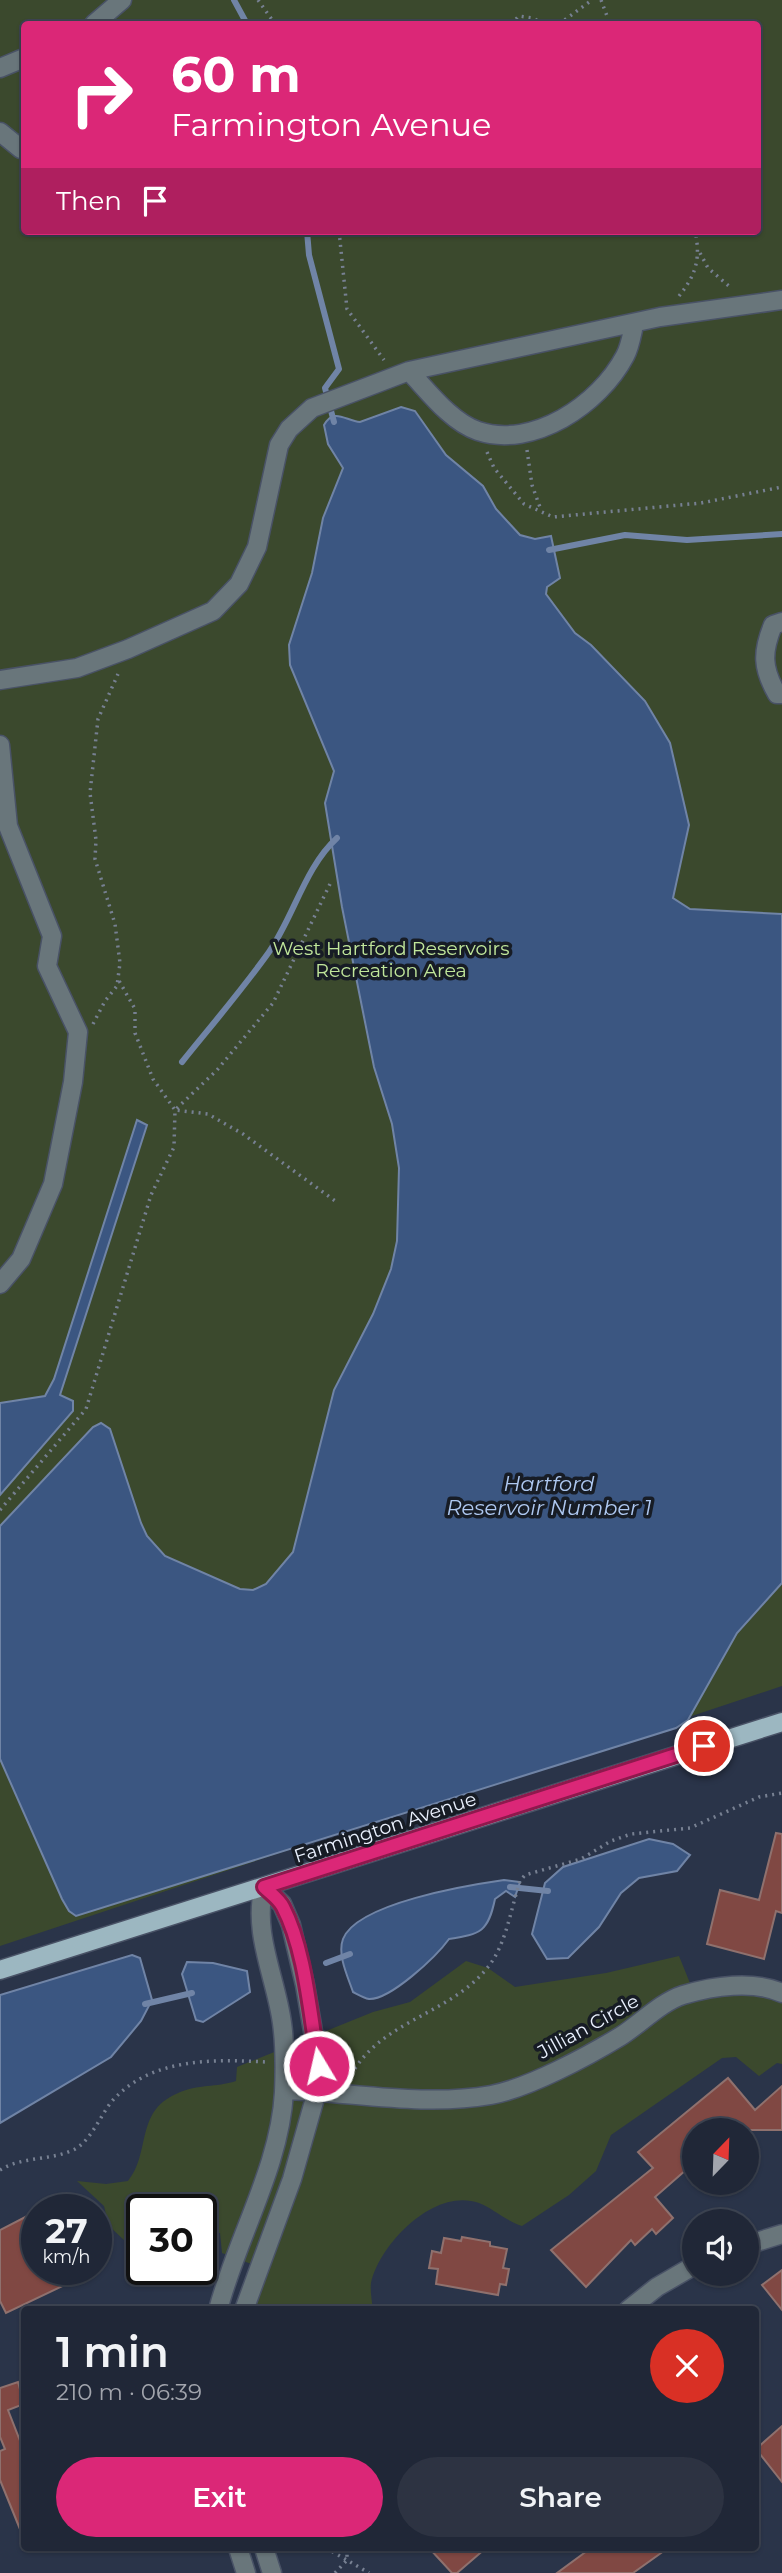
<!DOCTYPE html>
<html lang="en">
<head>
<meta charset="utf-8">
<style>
	:root { --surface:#202737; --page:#2d3342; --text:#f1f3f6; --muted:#a2a5ad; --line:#3d4452; --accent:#db2777 }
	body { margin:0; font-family:Montserrat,sans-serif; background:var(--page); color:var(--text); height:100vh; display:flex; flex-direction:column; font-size:26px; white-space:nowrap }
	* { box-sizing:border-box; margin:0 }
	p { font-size:23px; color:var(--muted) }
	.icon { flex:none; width:38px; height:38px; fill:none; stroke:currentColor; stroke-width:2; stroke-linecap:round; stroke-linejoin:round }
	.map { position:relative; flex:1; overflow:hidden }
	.drawer { position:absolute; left:21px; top:2306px; width:738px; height:245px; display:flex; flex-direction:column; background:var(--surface); border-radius:7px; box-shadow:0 2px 5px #0004,0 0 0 2px var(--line) }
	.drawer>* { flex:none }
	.guide { position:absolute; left:21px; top:21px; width:740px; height:214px; border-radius:7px; box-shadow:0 2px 5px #0004,0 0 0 2px var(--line); background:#db2777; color:#fff; overflow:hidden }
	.needle { width:46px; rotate:23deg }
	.controls { position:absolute; left:682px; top:2118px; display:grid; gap:14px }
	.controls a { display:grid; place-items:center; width:77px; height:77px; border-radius:50%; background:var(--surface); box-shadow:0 2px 5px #0004,0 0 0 2px var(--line); font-size:35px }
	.speed { position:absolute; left:21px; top:2194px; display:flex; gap:14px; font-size:35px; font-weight:700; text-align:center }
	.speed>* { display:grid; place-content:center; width:91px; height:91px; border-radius:50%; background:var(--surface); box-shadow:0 2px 5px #0004,0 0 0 2px var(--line); line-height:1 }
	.speed small { font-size:18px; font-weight:400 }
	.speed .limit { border:4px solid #111; border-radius:10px; background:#fff; color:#111 }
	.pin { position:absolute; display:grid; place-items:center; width:60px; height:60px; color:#fff; margin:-30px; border:4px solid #fff; border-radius:50%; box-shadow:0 2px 7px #0007 }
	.me { position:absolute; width:77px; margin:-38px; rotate:351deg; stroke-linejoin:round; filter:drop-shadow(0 0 5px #0008) }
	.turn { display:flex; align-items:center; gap:24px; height:147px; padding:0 35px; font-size:32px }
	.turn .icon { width:91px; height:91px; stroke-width:2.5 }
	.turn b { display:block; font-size:49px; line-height:60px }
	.then { display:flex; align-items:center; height:66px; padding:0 35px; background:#0003; gap:14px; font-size:26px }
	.round { display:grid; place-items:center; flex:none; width:74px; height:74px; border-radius:37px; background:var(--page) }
	.summary { display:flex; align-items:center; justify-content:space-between; height:119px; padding:0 35px }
	h1 { font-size:42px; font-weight:600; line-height:52px }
	.action { display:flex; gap:14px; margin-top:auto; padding:14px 35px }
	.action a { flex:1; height:80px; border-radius:42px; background:var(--accent); color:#fff; font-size:28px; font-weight:600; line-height:80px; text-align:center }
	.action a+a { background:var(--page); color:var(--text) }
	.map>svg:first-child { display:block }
	.green { fill:#3b492d; fill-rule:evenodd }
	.water { fill:#3b5681; stroke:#7084a6; stroke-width:2 }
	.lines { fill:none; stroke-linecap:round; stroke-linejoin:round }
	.stream { stroke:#7084a6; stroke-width:6 }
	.building { fill:#804843; stroke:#8f716e; stroke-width:2 }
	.minor-casing { stroke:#495266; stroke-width:21 }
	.major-casing { stroke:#495266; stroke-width:21 }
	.path { stroke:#778092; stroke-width:3.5; stroke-dasharray:2 5; stroke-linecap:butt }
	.minor { stroke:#69767b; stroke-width:18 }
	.major { stroke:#9cb7c1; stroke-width:18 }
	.route-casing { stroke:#8e194d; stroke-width:18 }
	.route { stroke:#db2777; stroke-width:12 }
	.labels { text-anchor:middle; stroke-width:7; stroke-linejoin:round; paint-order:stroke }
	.park-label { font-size:19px; fill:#c1e79b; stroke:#171c25 }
	.street-label { font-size:19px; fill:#eaf1fe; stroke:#171c25 }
	.water-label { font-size:21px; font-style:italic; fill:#aec8f1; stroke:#171c25 }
</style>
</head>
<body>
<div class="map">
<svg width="782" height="2573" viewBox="0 0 782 2573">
	<rect width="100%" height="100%" fill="#2a3449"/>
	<path class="green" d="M0 0H782V1686L0 1946ZM24 24H758V231H24Z
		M679 1956 694 1993H782V2064L777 2063 759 2076 736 2057 722 2058 611 2135 596 2171 569 2195 522 2226C506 2221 494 2209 479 2203 435 2187 380 2243 371 2283 370 2291 372 2302 373 2310H244L259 2267 222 2253 220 2233 201 2235V2210H142V2229L125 2241 109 2226 104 2206 77 2181 106 2184 128 2181C151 2153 135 2112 176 2094 200 2083 215 2088 236 2081L237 2067 373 2012 410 2002 466 1961 488 1968 515 1987 606 1973Z"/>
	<path class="water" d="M401 407 415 411 446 455 483 486 496 509 520 535 535 539 551 536 560 578 547 587 546 594 575 633 591 645 645 701 670 743 689 825 673 898 690 909 782 914V1583L737 1633 688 1720 676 1728 76 1916 69 1911 62 1899 0 1759V1526L93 1427 101 1423 110 1429 141 1523 147 1536 165 1556 240 1589 253 1590 266 1584 293 1552 334 1390 373 1314 391 1269 397 1241 399 1168 392 1124 374 1067 342 907 325 803 334 771 290 665 289 645 312 573 323 518 343 468 328 444 324 425C334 407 346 421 360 422Z
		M137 1120 147 1125 60 1395 73 1401V1411L0 1495V1403L45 1396 54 1379Z
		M649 1839 673 1844 690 1855 677 1871 639 1878 621 1893 599 1927 568 1958 547 1959 532 1934 545 1883 563 1867Z
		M504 1880 520 1882 515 1897 506 1891 495 1899C488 1932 481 1934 449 1939 436 1957 390 2000 369 1999 364 1998 357 1994 353 1992 348 1977 337 1955 343 1939 357 1903 469 1885 504 1880Z
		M132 1955 140 1958 152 2000 141 2021 111 2057 0 2123V1995Z
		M187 1962 213 1963 247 1971 250 1992 203 2022 196 2020 182 1974Z"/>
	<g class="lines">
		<path class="stream" d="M234 0 247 24
			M307 231 309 255 339 369 325 388 334 422
			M549 550 625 535 687 540 782 534
			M182 1062C211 1026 242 990 269 952 294 916 305 867 337 838
			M510 1887 548 1891
			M326 1963 350 1954
			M145 2004 192 1993"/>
	</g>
	<path class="building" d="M776 1833 782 1834V1913L776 1911 764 1959 707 1944 720 1890 759 1900Z
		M728 2078 755 2110 782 2086V2130H695V2162L655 2197 673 2218 656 2234 652 2229 635 2245 631 2240 586 2287 551 2250 653 2168 638 2152Z
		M37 2211V2270H96L6 2313 0 2301V2230Z
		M462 2237 490 2242V2246L507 2249 503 2268 509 2269 506 2285 500 2284 498 2295 436 2284 438 2269 429 2268 432 2251 441 2253 444 2238 461 2241Z
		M782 2270V2310L762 2285Z
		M18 2382 24 2404 8 2410 24 2451V2539L0 2480V2451L5 2449 0 2437V2388Z
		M782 2426V2482L756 2449Z
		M429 2548H486L457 2573H452Z
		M591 2548H668L633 2573H557Z"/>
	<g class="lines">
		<g class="minor-casing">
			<path id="minor" d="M94 24 122 0
				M0 68 24 58
				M0 132 21 149
				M409 371C428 391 451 422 478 431 533 449 599 405 625 356 630 347 632 334 634 325
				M782 622 773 625C762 652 762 668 777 694H782
				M0 680 77 668 128 649 213 611 239 584 257 547 279 445 289 429 312 408 409 371 660 317 782 300
				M0 745 8 826 52 936 47 966 78 1032 73 1082 53 1184 21 1259 0 1284
				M284 2090C352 2092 423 2107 491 2095 529 2088 588 2056 621 2036 640 2024 661 2002 683 1995 713 1986 753 1980 782 1993
				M747 2245 782 2234
				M218 2310C237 2237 280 2167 284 2092 285 2069 285 2045 282 2023 276 1978 252 1932 264 1887L282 1904 291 1925 305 1985 319 2066 317 2091 292 2179 244 2310
				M628 2310 657 2287 695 2265
				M238 2548 246 2573
				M264 2548 272 2573"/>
		</g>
		<g class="major-casing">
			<path id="major" d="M0 1970 782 1722"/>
		</g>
		<path class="path" d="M258 0 275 24
			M601 0 610 24
			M511 24 519 16 533 18 544 24
			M559 24 592 0
			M339 231 347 309 384 360
			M382 231 390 236 400 231
			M700 253 708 268 730 287
			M679 296C696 275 701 258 695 231
			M527 450 532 485 541 510
			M487 452 494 468 524 504 553 517 701 503 782 487
			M330 884 273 1003 217 1070 175 1110 208 1114 243 1134 338 1203
			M93 1024 105 1001 117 986 120 963 115 924 95 859 96 840 90 793 98 719 118 674
			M0 1510 86 1409 151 1195 174 1147 175 1110 153 1079 135 1033V1009L118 979
			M336 2069 353 2072C383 2020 451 2014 488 1967 506 1945 511 1908 520 1881L525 1875 581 1859 611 1841 631 1834 690 1828 759 1797 782 1793
			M0 2170C23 2156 49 2161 73 2150 91 2142 100 2115 113 2100 151 2058 213 2059 266 2062
			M326 2548 369 2573
			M335 2573 347 2560V2548"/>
		<use href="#minor" class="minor"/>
		<use href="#major" class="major"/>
	</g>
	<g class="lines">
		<g class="route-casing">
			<path id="route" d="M319 2066C310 2017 306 1951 283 1907 279 1899 270 1893 264 1887L704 1746"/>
		</g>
		<use href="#route" class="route"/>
	</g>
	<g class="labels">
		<g class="park-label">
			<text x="391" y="955">West Hartford Reservoirs<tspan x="391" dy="22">Recreation Area</tspan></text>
		</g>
		<g class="street-label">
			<text transform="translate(385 1827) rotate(-18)" y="7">Farmington Avenue</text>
			<text transform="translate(588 2026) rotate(-29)" y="7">Jillian Circle</text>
		</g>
		<g class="water-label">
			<text x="549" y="1491">Hartford<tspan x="549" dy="24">Reservoir Number 1</tspan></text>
		</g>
	</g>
</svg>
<div class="controls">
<a><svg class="needle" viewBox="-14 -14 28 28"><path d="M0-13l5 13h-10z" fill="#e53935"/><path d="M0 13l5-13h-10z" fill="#a2a5ad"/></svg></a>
<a><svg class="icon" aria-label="sound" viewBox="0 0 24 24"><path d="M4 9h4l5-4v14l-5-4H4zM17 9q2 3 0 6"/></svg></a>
</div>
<div class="speed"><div>27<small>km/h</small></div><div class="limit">30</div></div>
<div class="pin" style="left:704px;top:1746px;background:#d93025"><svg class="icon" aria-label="arrive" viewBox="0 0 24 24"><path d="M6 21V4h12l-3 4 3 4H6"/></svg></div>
<svg class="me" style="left:319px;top:2066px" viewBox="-20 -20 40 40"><circle r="17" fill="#db2777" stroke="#fff" stroke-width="3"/><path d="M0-11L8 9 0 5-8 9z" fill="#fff"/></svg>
<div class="guide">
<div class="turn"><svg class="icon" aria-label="right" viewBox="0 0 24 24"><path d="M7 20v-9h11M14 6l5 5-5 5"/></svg><div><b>60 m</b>Farmington Avenue</div></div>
<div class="then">Then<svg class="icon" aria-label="arrive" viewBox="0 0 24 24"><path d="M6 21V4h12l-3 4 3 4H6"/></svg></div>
</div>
<section class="drawer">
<div class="summary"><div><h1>1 min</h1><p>210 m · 06:39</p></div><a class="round" style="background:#d93025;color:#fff"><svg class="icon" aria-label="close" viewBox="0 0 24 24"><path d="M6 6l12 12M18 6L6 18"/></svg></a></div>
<div class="action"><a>Exit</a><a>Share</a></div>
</section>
</div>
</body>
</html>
